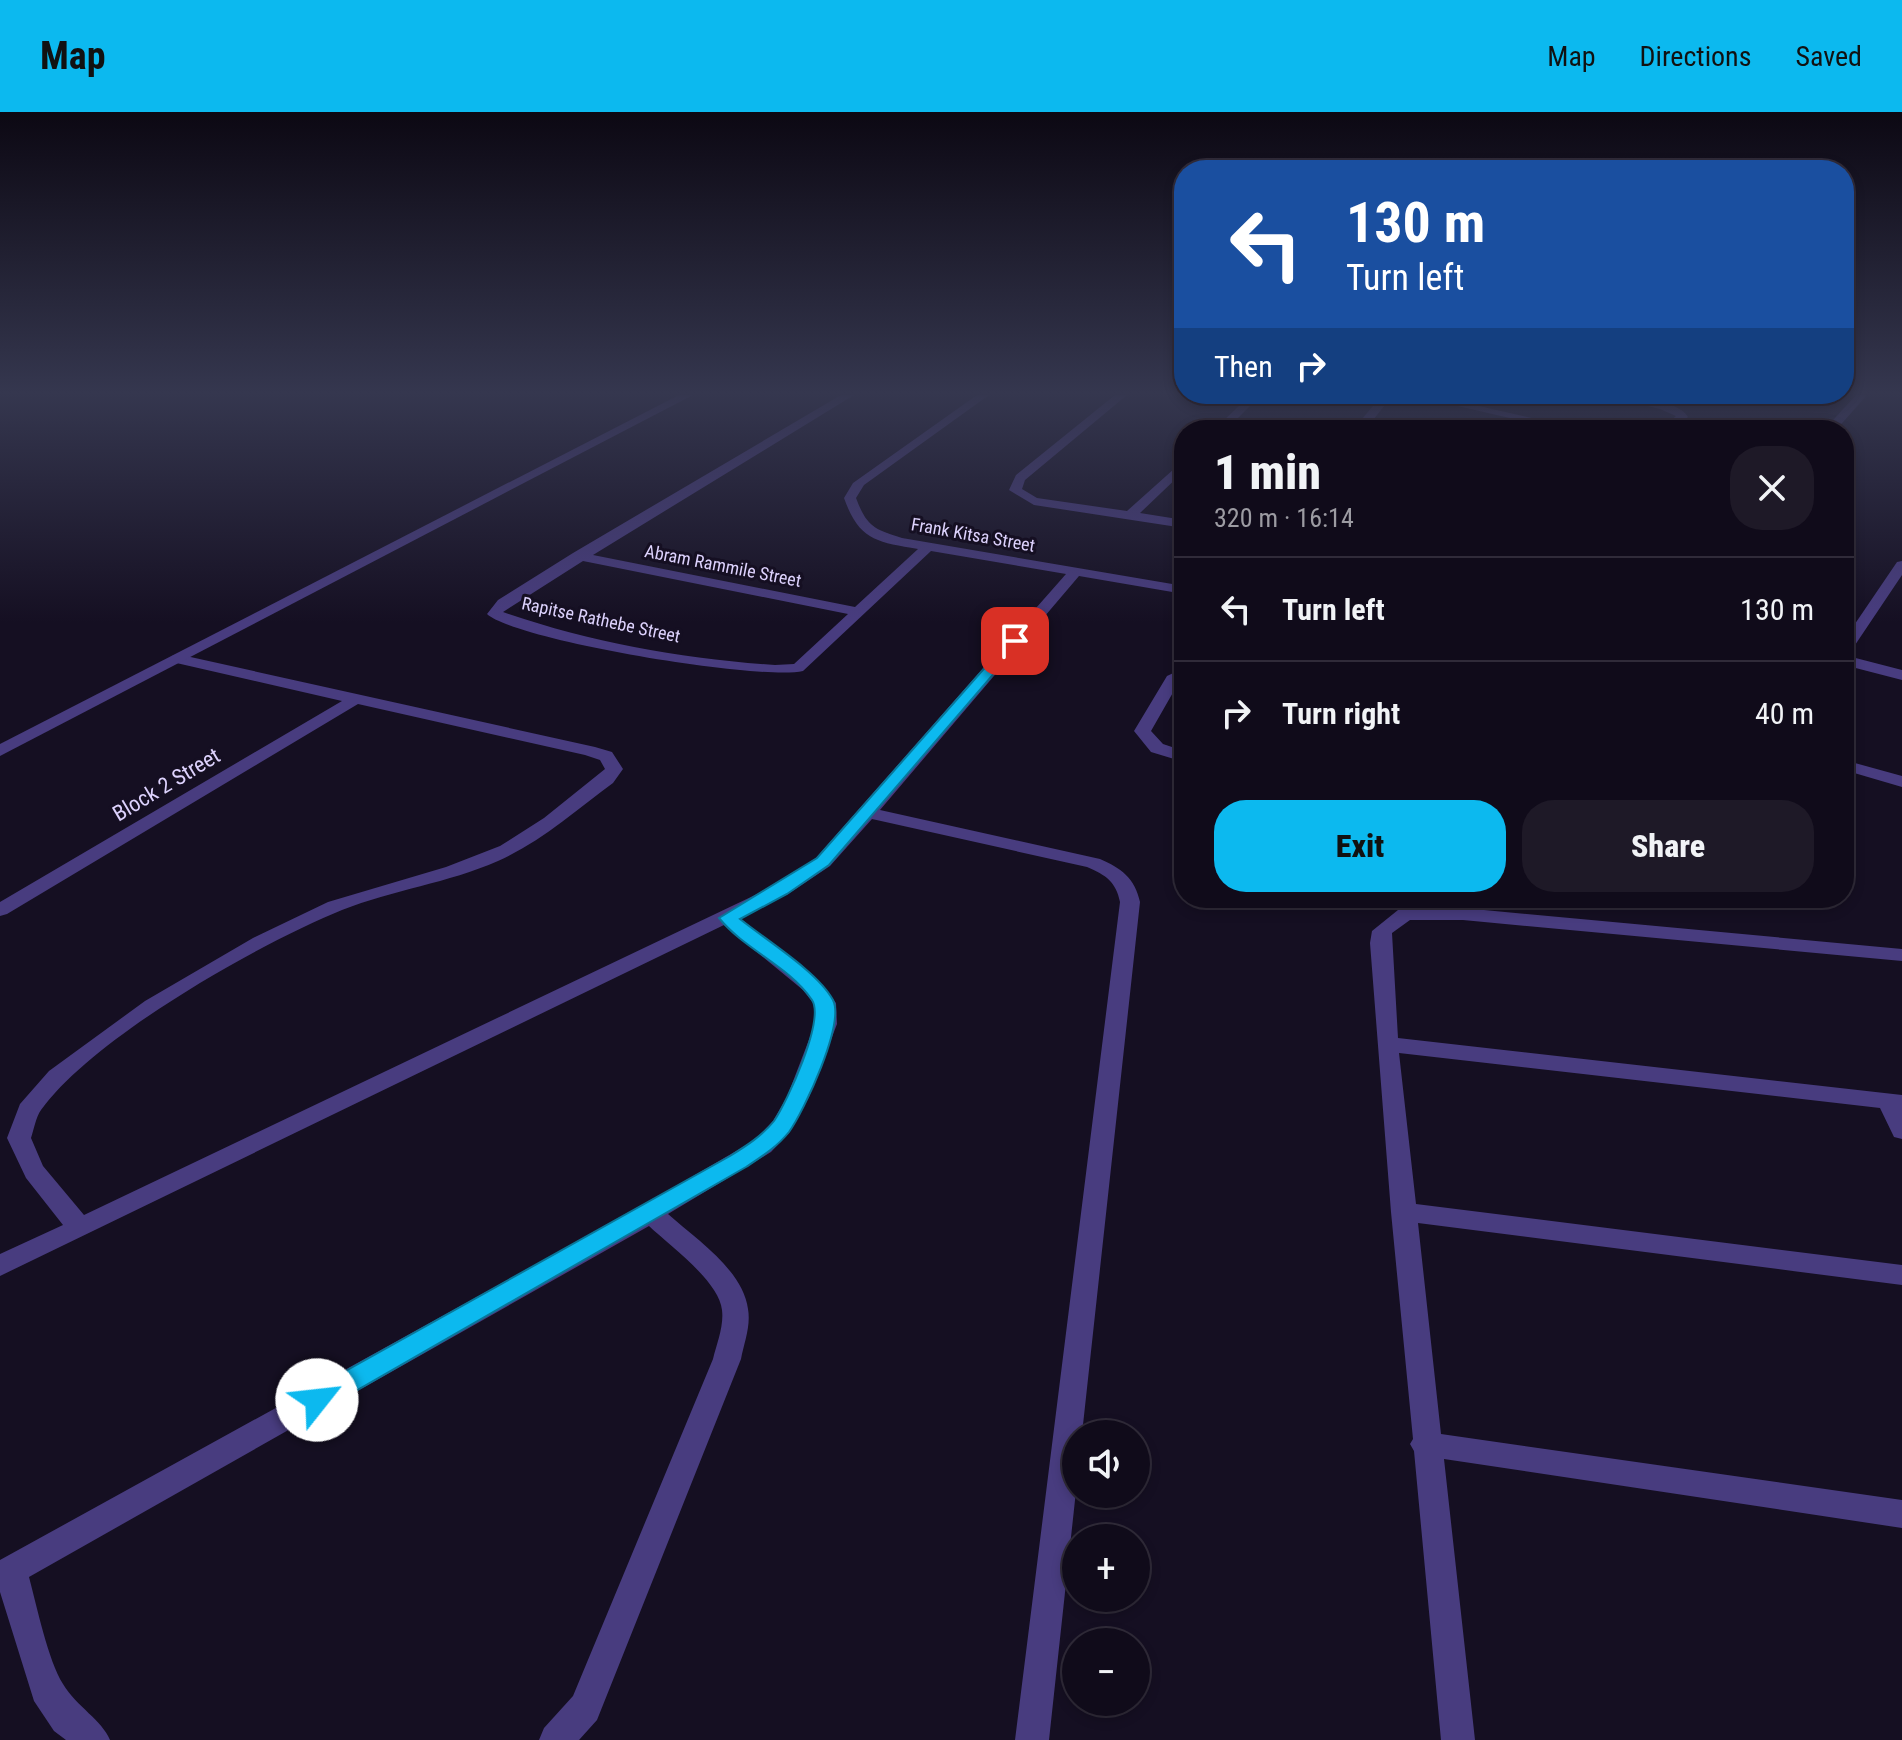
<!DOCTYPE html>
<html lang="en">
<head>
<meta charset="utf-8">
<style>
	:root { --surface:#100b1a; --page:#1e1927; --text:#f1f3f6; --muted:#9c9ba2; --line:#302b39; --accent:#0cb9ef }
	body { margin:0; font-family:"Roboto Condensed",sans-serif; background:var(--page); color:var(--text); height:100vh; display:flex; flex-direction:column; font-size:30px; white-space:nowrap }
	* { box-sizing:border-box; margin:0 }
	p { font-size:26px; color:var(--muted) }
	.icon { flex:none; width:44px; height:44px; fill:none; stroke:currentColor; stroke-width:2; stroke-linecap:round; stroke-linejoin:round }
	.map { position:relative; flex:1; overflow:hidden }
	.details { position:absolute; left:1174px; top:308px; width:680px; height:488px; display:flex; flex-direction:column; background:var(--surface); border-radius:32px; box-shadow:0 4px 12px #0003,0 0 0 2px var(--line) }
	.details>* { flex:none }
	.banner { position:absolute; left:1174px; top:48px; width:680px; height:244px; border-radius:32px; box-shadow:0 4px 12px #0003,0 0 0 2px var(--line); background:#1a4fa0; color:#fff; overflow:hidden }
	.buttons { position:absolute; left:1062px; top:1308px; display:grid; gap:16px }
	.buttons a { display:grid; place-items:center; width:88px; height:88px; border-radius:50%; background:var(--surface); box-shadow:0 4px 12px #0003,0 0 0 2px var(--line); font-size:40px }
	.pin { position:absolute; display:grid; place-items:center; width:68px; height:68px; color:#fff; margin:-34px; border-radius:16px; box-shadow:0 4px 12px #0006 }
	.me { position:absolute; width:88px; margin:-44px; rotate:61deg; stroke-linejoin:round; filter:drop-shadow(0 0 6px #0008) }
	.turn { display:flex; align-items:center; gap:28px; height:168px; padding:0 40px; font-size:36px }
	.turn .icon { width:104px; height:104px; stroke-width:2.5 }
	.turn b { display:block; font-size:56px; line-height:68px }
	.then { display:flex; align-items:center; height:76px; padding:0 40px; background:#0003; gap:16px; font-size:30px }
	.round { display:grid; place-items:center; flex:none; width:84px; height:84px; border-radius:32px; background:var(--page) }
	.summary { display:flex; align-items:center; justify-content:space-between; height:136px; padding:0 40px }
	h1 { font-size:48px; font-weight:800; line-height:60px }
	.button { display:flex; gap:16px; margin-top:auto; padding:16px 40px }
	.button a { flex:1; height:92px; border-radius:32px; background:var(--accent); color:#111; font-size:32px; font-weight:800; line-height:92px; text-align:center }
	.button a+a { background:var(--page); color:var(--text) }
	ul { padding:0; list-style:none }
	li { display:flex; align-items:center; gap:24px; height:104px; padding:0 40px; border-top:2px solid var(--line) }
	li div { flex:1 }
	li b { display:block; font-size:30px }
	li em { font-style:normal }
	header { display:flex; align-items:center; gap:48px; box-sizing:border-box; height:112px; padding:0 40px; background:var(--accent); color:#111 }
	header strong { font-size:38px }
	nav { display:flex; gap:44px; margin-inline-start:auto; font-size:28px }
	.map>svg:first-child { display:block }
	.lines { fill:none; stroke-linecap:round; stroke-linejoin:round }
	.pedestrian { fill:#483c7f; fill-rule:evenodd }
	.minor { fill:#483c7f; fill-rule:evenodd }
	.tertiary { fill:#483c7f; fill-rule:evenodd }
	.route { fill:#0cb9ef; stroke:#08789b; stroke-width:2 }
	.labels { text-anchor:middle; stroke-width:6; stroke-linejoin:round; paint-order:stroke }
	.far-street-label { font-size:18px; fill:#ddd2fd; stroke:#150f22 }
	.street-label { font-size:22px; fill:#ddd2fd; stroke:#150f22 }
</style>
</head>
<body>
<header>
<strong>Map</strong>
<nav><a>Map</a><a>Directions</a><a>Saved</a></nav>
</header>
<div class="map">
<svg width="1902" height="1628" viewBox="0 0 1902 1628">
	<rect width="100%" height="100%" fill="#150f22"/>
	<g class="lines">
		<path class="pedestrian" d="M1844 648 1902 664V675L1844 658Z"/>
		<path class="minor" d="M841 283H854L593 443 855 495 918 437C876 430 859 428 844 386L853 371 977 283H989L864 373 856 386C867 415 874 417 902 426L1184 474V482L1079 464 880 698 1100 747C1121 756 1135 766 1140 790L1082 1322H1076V1379L1049 1628H1015L1120 790C1116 770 1106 763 1087 755L872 707 830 754 788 782 740 806 817 868 836 891 837 912 809 985 789 1021 771 1040 668 1102C696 1127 743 1158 748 1197 751 1214 744 1231 741 1247L597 1608 579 1628H539L544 1616 573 1584 713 1247C717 1231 724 1214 722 1198 719 1169 669 1133 649 1114L29 1465C37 1495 48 1548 63 1572 77 1595 102 1608 110 1628H66L54 1619 34 1589 0 1480V1448L642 1094 755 1028 773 1009 787 985 815 912 814 892 803 878 724 813 0 1164V1142L63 1113 26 1066 7 1026 20 992 49 959 145 889 253 826 328 790 446 755 500 734 544 706 605 657 600 648 585 643 358 592 7 802 0 804V790L342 589 172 550V544L177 542 595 635 612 640 623 657 613 671C576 698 541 730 498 749 448 771 393 778 342 798 258 832 94 925 41 998 36 1005 34 1017 31 1026L43 1054 84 1103 774 774 816 746 1066 462 931 439 803 559C761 569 517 529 487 502L498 488 573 441ZM583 449 848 502 794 552 775 553C684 547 589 530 503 500Z
			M1115 283H1127L1025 368 1022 377 1037 386 1127 399 1184 348V359L1140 401 1184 408V416L1034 393 1009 378 1016 363Z
			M1250 283H1261L1226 318H1214Z
			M1382 283H1393L1365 318H1353Z
			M1410 283H1431L1584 318H1562Z
			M1603 283C1623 283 1677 286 1688 305L1673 318H1660L1676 304 1660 297Z
			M1856 283H1867L1836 318H1824Z
			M1902 449V463L1849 542 1844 543 1902 558V568L1844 553V528L1897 450Z
			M1184 556V567L1179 570 1151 619 1163 632 1184 639V650L1151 640 1134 619 1167 564Z
			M1405 796H1463L1902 837V849L1463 808H1410L1392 821 1398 926 1902 983V1027L1894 1025 1880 996 1399 941 1416 1092 1902 1153V1173L1418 1111 1441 1322 1902 1388V1416L1444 1347 1475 1628H1441L1414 1339 1410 1332 1413 1327 1391 1100 1370 831 1372 819 1398 798Z"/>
		<path class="tertiary" d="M679 283H693L0 644V632Z"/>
	</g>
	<linearGradient id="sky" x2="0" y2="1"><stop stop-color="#0c0813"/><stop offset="0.55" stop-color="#35374f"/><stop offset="1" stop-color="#35374f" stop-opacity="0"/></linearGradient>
	<rect width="1902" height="511" fill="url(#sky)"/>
	<path class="route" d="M1011 526 1022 529 829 753 787 782 740 807C766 828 818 860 833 888 845 912 804 999 789 1020 777 1035 761 1045 746 1055L326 1296 317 1299 308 1296 304 1288 308 1280 730 1044C746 1034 762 1024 774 1009 787 990 825 908 812 888 789 854 745 838 719 806L817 746Z"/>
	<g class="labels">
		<g class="far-street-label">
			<text transform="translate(973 423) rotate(10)" y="6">Frank Kitsa Street</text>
			<text transform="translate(723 454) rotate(11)" y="6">Abram Rammile Street</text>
			<text transform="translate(601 508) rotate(12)" y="6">Rapitse Rathebe Street</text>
		</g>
		<g class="street-label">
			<text transform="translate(166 672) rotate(-31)" y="8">Block 2 Street</text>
		</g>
	</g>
</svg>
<div class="buttons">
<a><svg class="icon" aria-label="sound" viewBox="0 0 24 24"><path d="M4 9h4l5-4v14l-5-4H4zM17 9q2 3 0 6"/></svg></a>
<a>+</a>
<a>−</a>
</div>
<div class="pin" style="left:1015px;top:529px;background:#d93025"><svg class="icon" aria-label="arrive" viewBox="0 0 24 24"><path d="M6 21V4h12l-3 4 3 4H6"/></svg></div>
<svg class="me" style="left:317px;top:1288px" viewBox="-20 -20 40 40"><circle r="19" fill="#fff"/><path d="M0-13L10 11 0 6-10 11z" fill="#0cb9ef"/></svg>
<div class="banner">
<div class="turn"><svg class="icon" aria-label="left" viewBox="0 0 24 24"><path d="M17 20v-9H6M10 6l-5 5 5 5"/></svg><div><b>130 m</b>Turn left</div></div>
<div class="then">Then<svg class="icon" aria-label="right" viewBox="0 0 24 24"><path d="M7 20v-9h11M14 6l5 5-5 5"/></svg></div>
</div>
<section class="details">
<div class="summary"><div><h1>1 min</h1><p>320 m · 16:14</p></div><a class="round"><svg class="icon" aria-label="close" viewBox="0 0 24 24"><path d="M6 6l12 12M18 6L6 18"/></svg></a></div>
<ul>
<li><svg class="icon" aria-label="left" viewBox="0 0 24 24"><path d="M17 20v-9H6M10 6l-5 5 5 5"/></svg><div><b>Turn left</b></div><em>130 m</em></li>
<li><svg class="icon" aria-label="right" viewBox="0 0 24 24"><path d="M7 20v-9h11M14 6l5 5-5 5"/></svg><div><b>Turn right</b></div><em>40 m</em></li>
</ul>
<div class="button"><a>Exit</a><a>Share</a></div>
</section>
</div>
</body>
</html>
